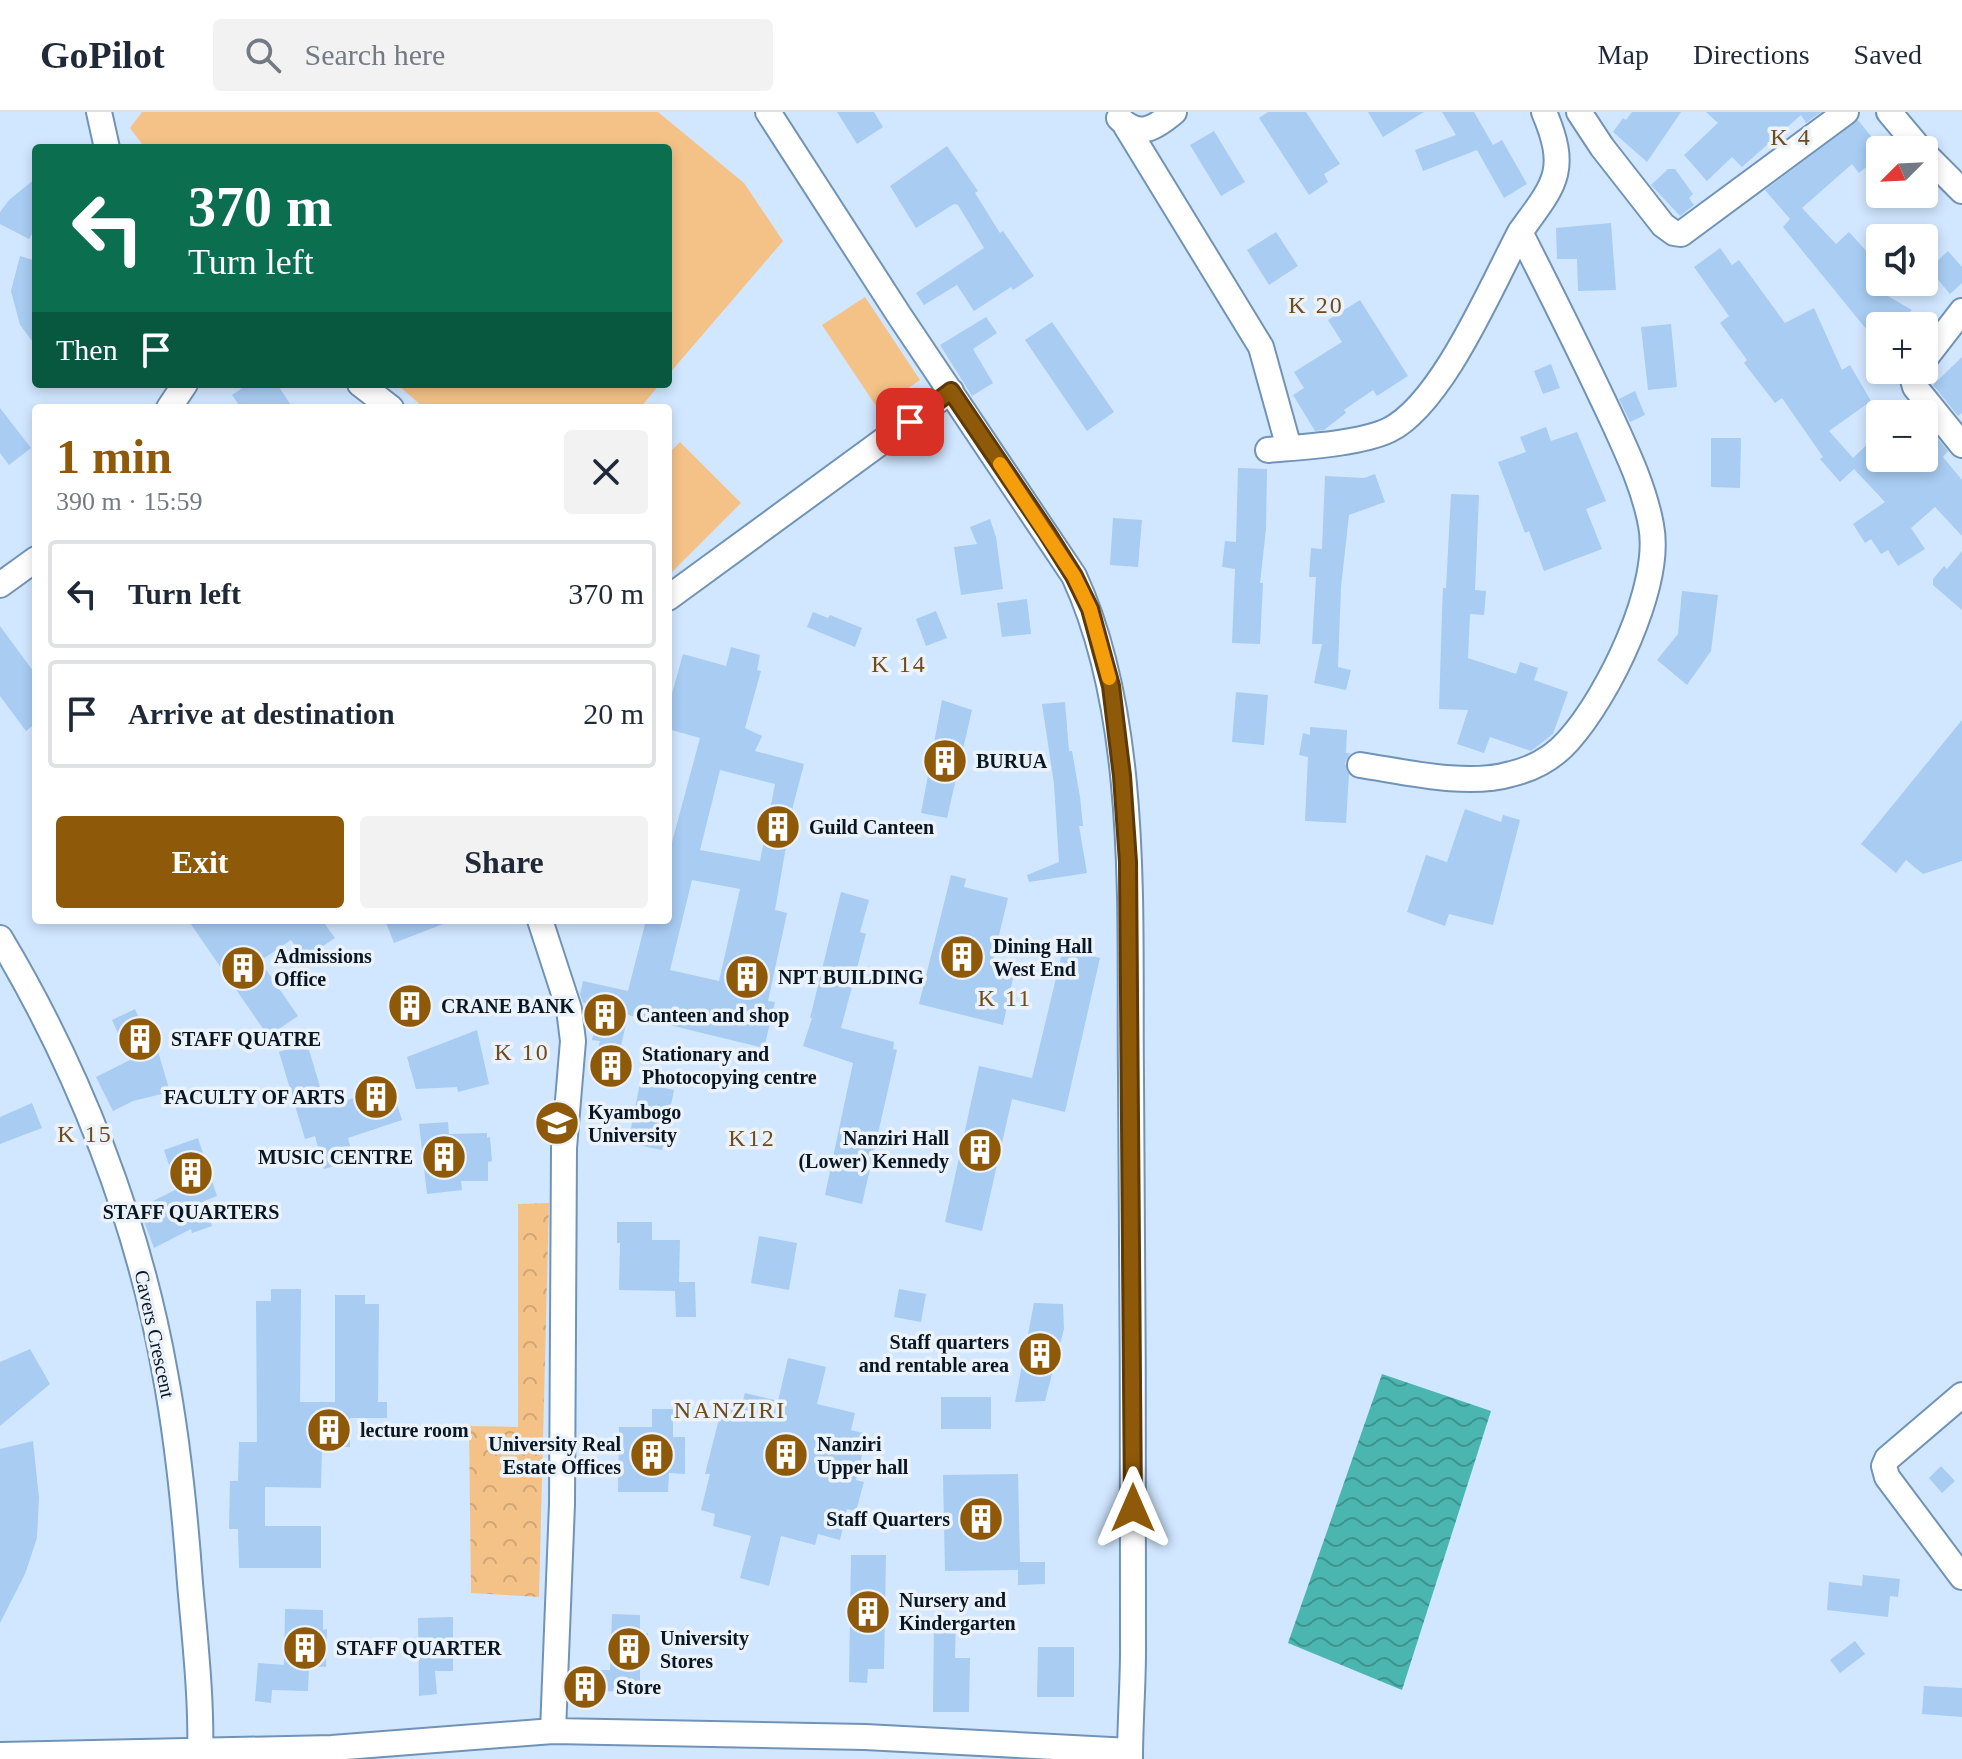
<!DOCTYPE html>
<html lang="en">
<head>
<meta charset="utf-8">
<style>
	:root { --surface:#fff; --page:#f2f2f3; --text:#1f2937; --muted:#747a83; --line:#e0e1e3; --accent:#8e5a09 }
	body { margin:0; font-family:Georgia,serif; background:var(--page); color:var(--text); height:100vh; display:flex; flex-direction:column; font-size:30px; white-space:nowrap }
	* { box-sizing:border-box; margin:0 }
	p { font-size:26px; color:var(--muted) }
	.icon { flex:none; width:44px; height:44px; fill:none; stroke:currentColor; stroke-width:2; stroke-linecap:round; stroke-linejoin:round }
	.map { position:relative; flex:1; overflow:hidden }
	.drawer { position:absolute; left:32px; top:292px; width:640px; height:520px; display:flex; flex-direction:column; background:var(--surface); border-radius:8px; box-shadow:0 4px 12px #0003 }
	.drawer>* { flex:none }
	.guide { position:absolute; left:32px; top:32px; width:640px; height:244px; border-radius:8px; box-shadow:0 4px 12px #0003; background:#0b6e4f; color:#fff; overflow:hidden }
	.needle { width:52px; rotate:246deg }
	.controls { position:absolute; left:1866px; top:24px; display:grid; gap:16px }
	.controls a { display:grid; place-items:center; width:72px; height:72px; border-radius:8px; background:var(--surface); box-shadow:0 4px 12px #0003; font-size:40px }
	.pin { position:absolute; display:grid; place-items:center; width:68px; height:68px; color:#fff; margin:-34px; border-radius:16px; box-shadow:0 4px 12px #0006 }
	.me { position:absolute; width:88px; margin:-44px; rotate:0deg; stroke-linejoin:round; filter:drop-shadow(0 0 6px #0008) }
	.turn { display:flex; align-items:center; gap:28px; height:168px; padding:0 24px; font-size:36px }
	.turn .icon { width:104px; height:104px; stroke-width:2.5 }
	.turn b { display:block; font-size:56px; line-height:68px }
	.then { display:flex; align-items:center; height:76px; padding:0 24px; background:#0003; gap:16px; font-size:30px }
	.round { display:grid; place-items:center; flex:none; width:84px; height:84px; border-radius:8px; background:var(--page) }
	.headline { display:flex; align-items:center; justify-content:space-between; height:136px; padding:0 24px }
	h1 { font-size:48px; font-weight:700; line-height:60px; color:var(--accent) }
	.cta { display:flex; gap:16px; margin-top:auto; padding:16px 24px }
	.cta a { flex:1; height:92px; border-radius:8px; background:var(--accent); color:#fff; font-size:32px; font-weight:700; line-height:92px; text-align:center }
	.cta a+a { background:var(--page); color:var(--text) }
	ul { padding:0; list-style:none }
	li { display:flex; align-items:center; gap:24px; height:108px; margin:0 16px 12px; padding:0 8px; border:4px solid var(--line); border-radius:8px }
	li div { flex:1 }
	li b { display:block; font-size:30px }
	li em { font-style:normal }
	header { display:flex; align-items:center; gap:48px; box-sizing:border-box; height:112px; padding:0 40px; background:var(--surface); border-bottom:2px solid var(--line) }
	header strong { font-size:38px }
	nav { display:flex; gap:44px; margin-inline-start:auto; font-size:28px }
	.search { width:560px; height:72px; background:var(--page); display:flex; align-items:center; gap:20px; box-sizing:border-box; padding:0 28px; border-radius:8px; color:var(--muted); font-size:30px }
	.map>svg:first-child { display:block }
	.park { fill:url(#park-crowns) }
	.pitch { fill:#f4c287 }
	.water { fill:url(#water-waves) }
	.building { fill:#a8ccf2; fill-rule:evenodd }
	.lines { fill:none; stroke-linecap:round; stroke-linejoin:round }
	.minor-casing { stroke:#7193b7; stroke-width:28 }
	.minor { stroke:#fff; stroke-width:24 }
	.route-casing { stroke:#5c3a06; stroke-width:20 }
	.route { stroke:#8e5a09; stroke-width:14 }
	.slow { stroke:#f59e0b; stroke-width:14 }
	.labels { text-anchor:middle; stroke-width:7; stroke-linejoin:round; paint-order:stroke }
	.poi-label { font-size:20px; font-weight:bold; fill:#091623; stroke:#ebf2fa; text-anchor:start }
	.street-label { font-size:20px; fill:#091623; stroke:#ebf2fa }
	.quarter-label { font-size:24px; letter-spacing:2px; fill:#6f4b1a; stroke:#ebf2fa }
</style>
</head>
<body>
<header>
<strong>GoPilot</strong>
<div class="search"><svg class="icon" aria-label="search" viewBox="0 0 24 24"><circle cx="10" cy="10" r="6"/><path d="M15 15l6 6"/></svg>Search here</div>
<nav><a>Map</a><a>Directions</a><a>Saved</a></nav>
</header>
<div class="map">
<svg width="1962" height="1647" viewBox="0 0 1962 1647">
	<defs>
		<pattern id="park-crowns" width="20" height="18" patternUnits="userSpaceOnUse" patternTransform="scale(2)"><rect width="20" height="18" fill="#f4c287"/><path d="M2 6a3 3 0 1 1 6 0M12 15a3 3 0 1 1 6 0" fill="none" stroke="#d0a674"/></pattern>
		<pattern id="water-waves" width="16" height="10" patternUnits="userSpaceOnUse" patternTransform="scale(2)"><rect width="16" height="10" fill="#4bb6b0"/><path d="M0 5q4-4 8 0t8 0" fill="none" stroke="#3d938f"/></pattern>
	</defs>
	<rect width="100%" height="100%" fill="#d1e7ff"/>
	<path class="park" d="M549 1091 539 1485 471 1481 469 1314 518 1315V1092Z"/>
	<path class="pitch" d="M142 0H658L744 71 783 129 668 263V36H145L130 16Z
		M865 185 920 268 878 297 822 213Z
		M397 272H660L640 296H424Z
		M680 330 741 391 669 463 668 342Z"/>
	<path class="water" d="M1382 1262 1491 1299 1402 1578 1288 1531Z"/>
	<path class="building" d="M837 0H874L883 15 857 32Z
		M1268 0H1306L1340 52 1324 62 1328 70 1309 83 1259 6Z
		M1368 0H1424L1383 25Z
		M1442 0H1474L1493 33 1502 28 1527 72 1504 86 1477 38 1423 59 1415 38 1456 23Z
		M1632 0H1681L1647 50 1613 20 1623 6 1626 8Z
		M1706 0H1821L1806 11 1801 3 1742 55 1732 45 1707 69 1684 43 1718 11Z
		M1858 8 1874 28 1870 31 1880 44 1859 61 1852 52 1802 96 1836 132 1849 120 1880 154 1879 179 1912 198 1910 200 1932 214H1880V234L1783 115 1790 107 1765 78Z
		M1214 19 1245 70 1221 84 1190 33Z
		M947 34 978 79 975 81 1000 121 1003 119 1034 164 1013 178 1011 175 974 199 957 173 924 193 916 181 984 136 958 93 954 92 916 116 890 74Z
		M1668 57H1675L1693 82 1689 86 1694 93 1680 104 1651 73Z
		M36 66V115L29 127 0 112V100L9 88Z
		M1611 111 1616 178 1578 179 1577 147H1557L1556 116Z
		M1276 120 1298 154 1269 173 1247 138Z
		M1720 136 1732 153 1739 148 1785 211 1814 196 1842 258 1850 253 1871 289 1829 319 1853 346 1880 320V346H1924V310L1948 339 1943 345 1962 368V424L1935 395 1911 416 1925 437 1898 454 1888 438 1881 442 1871 427 1865 431 1853 412 1885 390 1854 357 1840 370 1820 347 1823 345 1782 286 1775 291 1744 251 1747 248 1720 211 1729 204 1694 155Z
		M1948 139 1962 155V171L1950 182 1929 157Z
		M20 144 36 149V234L20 213 11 179Z
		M1360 188 1408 264 1377 284 1373 278 1344 298 1346 301 1324 318 1315 319 1293 283 1304 276 1294 260 1342 230 1328 208Z
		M986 205 997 221 973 237 993 271 972 284 940 233Z
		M1052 210 1114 300 1087 319 1025 228Z
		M1671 212 1677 275 1648 278 1641 215Z
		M1962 245V301L1958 304 1933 273Z
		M1551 252 1560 276 1543 282 1534 259Z
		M248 272H277L293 296H241L232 283Z
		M1635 279 1645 303 1630 310 1619 287Z
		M0 296 31 336 9 353 0 341Z
		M1546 315 1551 329 1577 320 1606 389 1586 397 1602 437 1544 459 1529 419 1525 421 1498 350 1526 340 1520 325Z
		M1711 326H1741L1740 376 1711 375Z
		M1238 356 1267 357 1266 417 1260 471H1263L1260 532 1232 531 1235 457 1222 455 1225 429 1236 430Z
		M1375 362 1385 390 1349 403 1341 475 1338 555 1351 558 1346 578 1314 571 1322 532H1312L1316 465H1309L1311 436 1322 437 1325 364 1364 366Z
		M1451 382 1479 383 1475 478 1486 479 1484 503 1470 502 1468 546 1516 562 1520 550 1538 556 1534 568 1568 580 1553 622 1531 639 1490 625 1484 641 1457 632 1468 598 1439 597 1442 500 1443 476H1446Z
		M1113 406 1142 408 1138 455 1110 453Z
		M990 407 996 425 1003 477 961 483 954 435 977 432 970 415Z
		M1962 439V498L1933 473V467L1944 454 1947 457Z
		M1682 479 1718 483 1711 539 1687 573 1657 548 1678 522Z
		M1027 487 1031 522 1002 525 997 491Z
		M936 499 947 526 926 534 916 507Z
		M813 500 828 506 830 503 862 516 855 535 807 515Z
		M0 514 36 563V611L26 619 0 584Z
		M731 535 760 543 757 558 761 559 745 616 762 624 755 639 804 652 793 694 775 798 787 801 768 889 775 890 764 936 628 903 618 947 629 950 625 966 593 957 600 929 592 928 600 895 583 891 580 882 583 869 628 879 646 808H668V729L672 730 700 626 668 617V596L683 542 726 554ZM720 658 775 672 760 749 700 738ZM692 768 740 777 719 869 670 858Z
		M1236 580 1268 583 1264 633 1232 630Z
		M942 588 972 598 947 706 921 701Z
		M1065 590 1069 639H1072L1080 685 1083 714H1079L1087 761 1029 770 1027 763 1059 750 1054 672 1042 592Z
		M1962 608V749L1923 762 1906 748 1896 761 1861 732Z
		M1310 615 1347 618 1346 641H1350L1345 651 1349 662 1346 711 1305 709 1308 645 1299 643 1303 621 1310 623Z
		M1465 697 1501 710 1503 703 1520 708 1493 813 1449 802 1445 814 1407 800 1426 743 1447 750Z
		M951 763 966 767 964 775 1008 786 992 852 1015 857 1003 913 919 892Z
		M841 780 869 788 860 820 866 822 841 916 894 930 893 937 897 938 862 1092 825 1083 853 951 803 934 812 906H810Z
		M188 808H322L335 826 304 847 291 828 260 849 298 904 273 921H266Z
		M385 808H451V809L394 831Z
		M1063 837 1100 846 1065 1000 1012 987 982 1119 945 1110 979 954 1032 966Z
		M417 874 424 909 403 913 396 879Z
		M135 897 145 920 154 916 162 934 157 936 170 980 133 989 113 999 96 965 130 948 112 908Z
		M477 918 489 972 458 980 457 975 416 977 407 945Z
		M307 931 326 995 391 974 402 1008 348 1026 354 1048 324 1057 315 1024 305 1027 279 940Z
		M640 971 674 978 662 1038 628 1031Z
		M32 991 42 1016 0 1032V1005Z
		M448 1010 449 1022 487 1021V1026L490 1025 492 1049 488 1050V1069H461L462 1078 427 1082 419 1012Z
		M198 1026 217 1084 204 1089 212 1114 192 1121 191 1117 154 1136 139 1096 177 1077 164 1038Z
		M617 1110H652V1128H680L679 1170H695L696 1205H676L675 1179 619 1178 620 1131H617Z
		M759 1124 797 1131 789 1178 751 1171Z
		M271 1177H301L300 1290H335V1183H365V1192H379L378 1290H387V1306H350V1335H322L321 1376 265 1375V1414H321V1456H239L238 1417H229L230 1369H238L239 1330H257L256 1189H271Z
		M899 1177 926 1182 921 1210 894 1205Z
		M1034 1191 1063 1192 1064 1217 1045 1289 1015 1290Z
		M30 1237 50 1272 0 1314V1250Z
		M788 1246 826 1255 817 1292 855 1301 851 1318 867 1322 856 1368 864 1370 856 1399 847 1397 840 1428 818 1422 815 1433 781 1424 769 1474 740 1466 751 1424 713 1414 715 1402 701 1398 710 1362H705L723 1291 741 1296 745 1281 778 1289Z
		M941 1285H991V1317H941Z
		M652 1297H673V1325H685V1362L669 1361 668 1380H618L619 1315H652Z
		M33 1329 39 1386 37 1426 25 1462 0 1511V1337Z
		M1941 1354 1955 1369 1942 1381 1929 1366Z
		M1018 1362 1020 1450H1045V1472L1018 1473V1458L945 1459 943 1363Z
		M851 1443H886L884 1557H868L867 1571 849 1570Z
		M1863 1463 1900 1467 1898 1485 1890 1484 1888 1505 1827 1498 1829 1470 1862 1474Z
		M285 1497 323 1498V1518L327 1517 326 1555 309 1554 308 1579 272 1578 271 1591 255 1589 258 1551 284 1553Z
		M612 1502 640 1503V1523L648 1521 647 1551H640V1580L593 1579 592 1591H576L578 1558H610Z
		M453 1505V1559H435L437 1582 419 1584 418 1506Z
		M934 1506 956 1507 955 1546H970L969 1600H933Z
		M1855 1529 1865 1542 1840 1561 1830 1548Z
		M1038 1535H1074V1585H1037Z
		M1924 1574 1962 1576V1605L1922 1602Z"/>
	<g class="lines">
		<g class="minor-casing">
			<path id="minor" d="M99 0 107 36
				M768 0 899 203 1074 464C1141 609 1129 806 1131 964 1132 1155 1134 1347 1133 1538 1133 1575 1130 1611 1130 1647
				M1579 0 1602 35 1663 113 1674 121 1681 122 1846 0
				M1889 0 1921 38
				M1119 6C1139 27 1155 16 1174 0
				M1124 11 1261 235 1289 336
				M1924 41 1962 79
				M1924 248 1962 199
				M1917 258 1913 268 1915 275 1962 333
				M360 272 391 296
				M169 296 185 272
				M1268 338C1300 335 1360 332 1389 318 1442 292 1492 173 1520 120
				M0 473 36 447
				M668 486 951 279
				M1360 653C1406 660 1467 675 1511 662 1532 657 1553 646 1568 629 1608 585 1663 473 1651 413 1644 375 1627 340 1611 305 1582 243 1551 181 1520 120 1555 72 1569 59 1544 0
				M540 808 569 897 573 929 564 1036 562 1392 553 1619
				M0 826C79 958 138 1109 165 1261 178 1330 185 1401 190 1471 195 1529 202 1589 200 1647
				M1962 1283 1887 1347 1884 1354 1887 1365 1962 1465
				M0 1643 332 1636 553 1619 865 1625 1130 1639"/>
		</g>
		<use href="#minor" class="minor"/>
	</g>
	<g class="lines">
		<g class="route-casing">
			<path id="route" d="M910 310 951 279 1047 421 1074 464 1090 497 1111 574 1122 664 1128 750 1133 1396"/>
		</g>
		<use href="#route" class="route"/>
		<path class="slow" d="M1000 352 1074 464 1090 497 1109 566"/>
	</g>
	<defs>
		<g id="building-disc" transform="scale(2.3)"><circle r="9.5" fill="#8e5a09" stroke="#ebf2fa"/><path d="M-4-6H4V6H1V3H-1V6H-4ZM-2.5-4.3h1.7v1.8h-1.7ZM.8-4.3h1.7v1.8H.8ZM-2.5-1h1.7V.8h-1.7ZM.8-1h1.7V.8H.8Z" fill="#fff"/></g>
		<g id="university-disc" transform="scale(2.3)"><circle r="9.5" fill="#8e5a09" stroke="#ebf2fa"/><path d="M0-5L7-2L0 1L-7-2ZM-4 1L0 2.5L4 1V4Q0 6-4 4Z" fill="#fff"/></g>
	</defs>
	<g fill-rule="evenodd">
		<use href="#building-disc" x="945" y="649"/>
		<use href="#building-disc" x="778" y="715"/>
		<use href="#building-disc" x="962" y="845"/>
		<use href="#building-disc" x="243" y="856"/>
		<use href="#building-disc" x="747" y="865"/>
		<use href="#building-disc" x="410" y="894"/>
		<use href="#building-disc" x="605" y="903"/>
		<use href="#building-disc" x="140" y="927"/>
		<use href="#building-disc" x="611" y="954"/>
		<use href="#building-disc" x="376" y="985"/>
		<use href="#university-disc" x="557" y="1011"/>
		<use href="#building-disc" x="980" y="1038"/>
		<use href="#building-disc" x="444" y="1045"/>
		<use href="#building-disc" x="191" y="1061"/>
		<use href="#building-disc" x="1040" y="1242"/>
		<use href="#building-disc" x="329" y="1318"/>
		<use href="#building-disc" x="652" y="1343"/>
		<use href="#building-disc" x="786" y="1343"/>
		<use href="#building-disc" x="981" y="1407"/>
		<use href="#building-disc" x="868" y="1500"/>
		<use href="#building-disc" x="305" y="1536"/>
		<use href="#building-disc" x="629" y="1537"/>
		<use href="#building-disc" x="585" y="1575"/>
	</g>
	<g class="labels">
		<g class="poi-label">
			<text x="976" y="656">BURUA</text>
			<text x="809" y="722">Guild Canteen</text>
			<text x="993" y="841">Dining Hall<tspan x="993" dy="23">West End</tspan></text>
			<text x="274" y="851">Admissions<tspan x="274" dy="23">Office</tspan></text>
			<text x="778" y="872">NPT BUILDING</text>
			<text x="441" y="901">CRANE BANK</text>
			<text x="636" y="910">Canteen and shop</text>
			<text x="171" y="934">STAFF QUATRE</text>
			<text x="642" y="949">Stationary and<tspan x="642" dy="23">Photocopying centre</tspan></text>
			<text x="345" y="992" text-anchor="end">FACULTY OF ARTS</text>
			<text x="588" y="1007">Kyambogo<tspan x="588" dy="23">University</tspan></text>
			<text x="949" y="1033" text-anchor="end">Nanziri Hall<tspan x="949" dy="23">(Lower) Kennedy</tspan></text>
			<text x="413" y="1052" text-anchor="end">MUSIC CENTRE</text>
			<text x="191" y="1107" text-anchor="middle">STAFF QUARTERS</text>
			<text x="1009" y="1237" text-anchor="end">Staff quarters<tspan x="1009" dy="23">and rentable area</tspan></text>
			<text x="360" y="1325">lecture room</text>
			<text x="621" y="1339" text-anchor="end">University Real<tspan x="621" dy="23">Estate Offices</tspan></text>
			<text x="817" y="1339">Nanziri<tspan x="817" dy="23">Upper hall</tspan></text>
			<text x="950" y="1414" text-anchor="end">Staff Quarters</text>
			<text x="899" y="1495">Nursery and<tspan x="899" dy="23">Kindergarten</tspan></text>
			<text x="660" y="1533">University<tspan x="660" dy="23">Stores</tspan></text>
			<text x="336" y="1543">STAFF QUARTER</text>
			<text x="616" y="1582">Store</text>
		</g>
		<g class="street-label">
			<text transform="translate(155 1222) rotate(78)" y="7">Cavers Crescent</text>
		</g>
		<g class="quarter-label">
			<text x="1791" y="33">K 4</text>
			<text x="1316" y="201">K 20</text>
			<text x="899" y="560">K 14</text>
			<text x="1005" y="894">K 11</text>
			<text x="522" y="948">K 10</text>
			<text x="85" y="1030">K 15</text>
			<text x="752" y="1034">K12</text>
			<text x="730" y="1306">NANZIRI</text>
		</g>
	</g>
</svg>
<div class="controls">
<a><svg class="needle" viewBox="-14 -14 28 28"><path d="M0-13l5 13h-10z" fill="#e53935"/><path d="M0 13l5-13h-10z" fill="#747a83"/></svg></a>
<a><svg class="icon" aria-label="sound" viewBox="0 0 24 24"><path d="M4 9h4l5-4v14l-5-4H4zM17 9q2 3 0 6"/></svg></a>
<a>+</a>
<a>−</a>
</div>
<div class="pin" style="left:910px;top:310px;background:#d93025"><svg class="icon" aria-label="arrive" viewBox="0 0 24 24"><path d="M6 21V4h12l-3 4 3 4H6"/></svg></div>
<svg class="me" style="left:1133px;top:1396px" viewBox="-20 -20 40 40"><path d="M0-17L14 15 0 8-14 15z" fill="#8e5a09" stroke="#fff" stroke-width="4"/></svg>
<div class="guide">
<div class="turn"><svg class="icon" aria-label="left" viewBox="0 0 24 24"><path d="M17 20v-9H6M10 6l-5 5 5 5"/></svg><div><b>370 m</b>Turn left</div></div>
<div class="then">Then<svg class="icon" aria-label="arrive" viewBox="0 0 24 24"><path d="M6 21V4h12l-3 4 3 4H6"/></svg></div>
</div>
<section class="drawer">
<div class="headline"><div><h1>1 min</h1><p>390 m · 15:59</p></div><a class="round"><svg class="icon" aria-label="close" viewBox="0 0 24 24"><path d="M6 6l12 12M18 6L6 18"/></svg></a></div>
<ul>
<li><svg class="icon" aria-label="left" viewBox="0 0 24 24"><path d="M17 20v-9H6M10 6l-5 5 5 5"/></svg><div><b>Turn left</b></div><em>370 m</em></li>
<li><svg class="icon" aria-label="arrive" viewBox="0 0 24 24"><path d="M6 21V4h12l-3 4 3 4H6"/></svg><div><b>Arrive at destination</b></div><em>20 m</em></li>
</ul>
<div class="cta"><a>Exit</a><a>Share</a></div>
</section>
</div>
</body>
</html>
